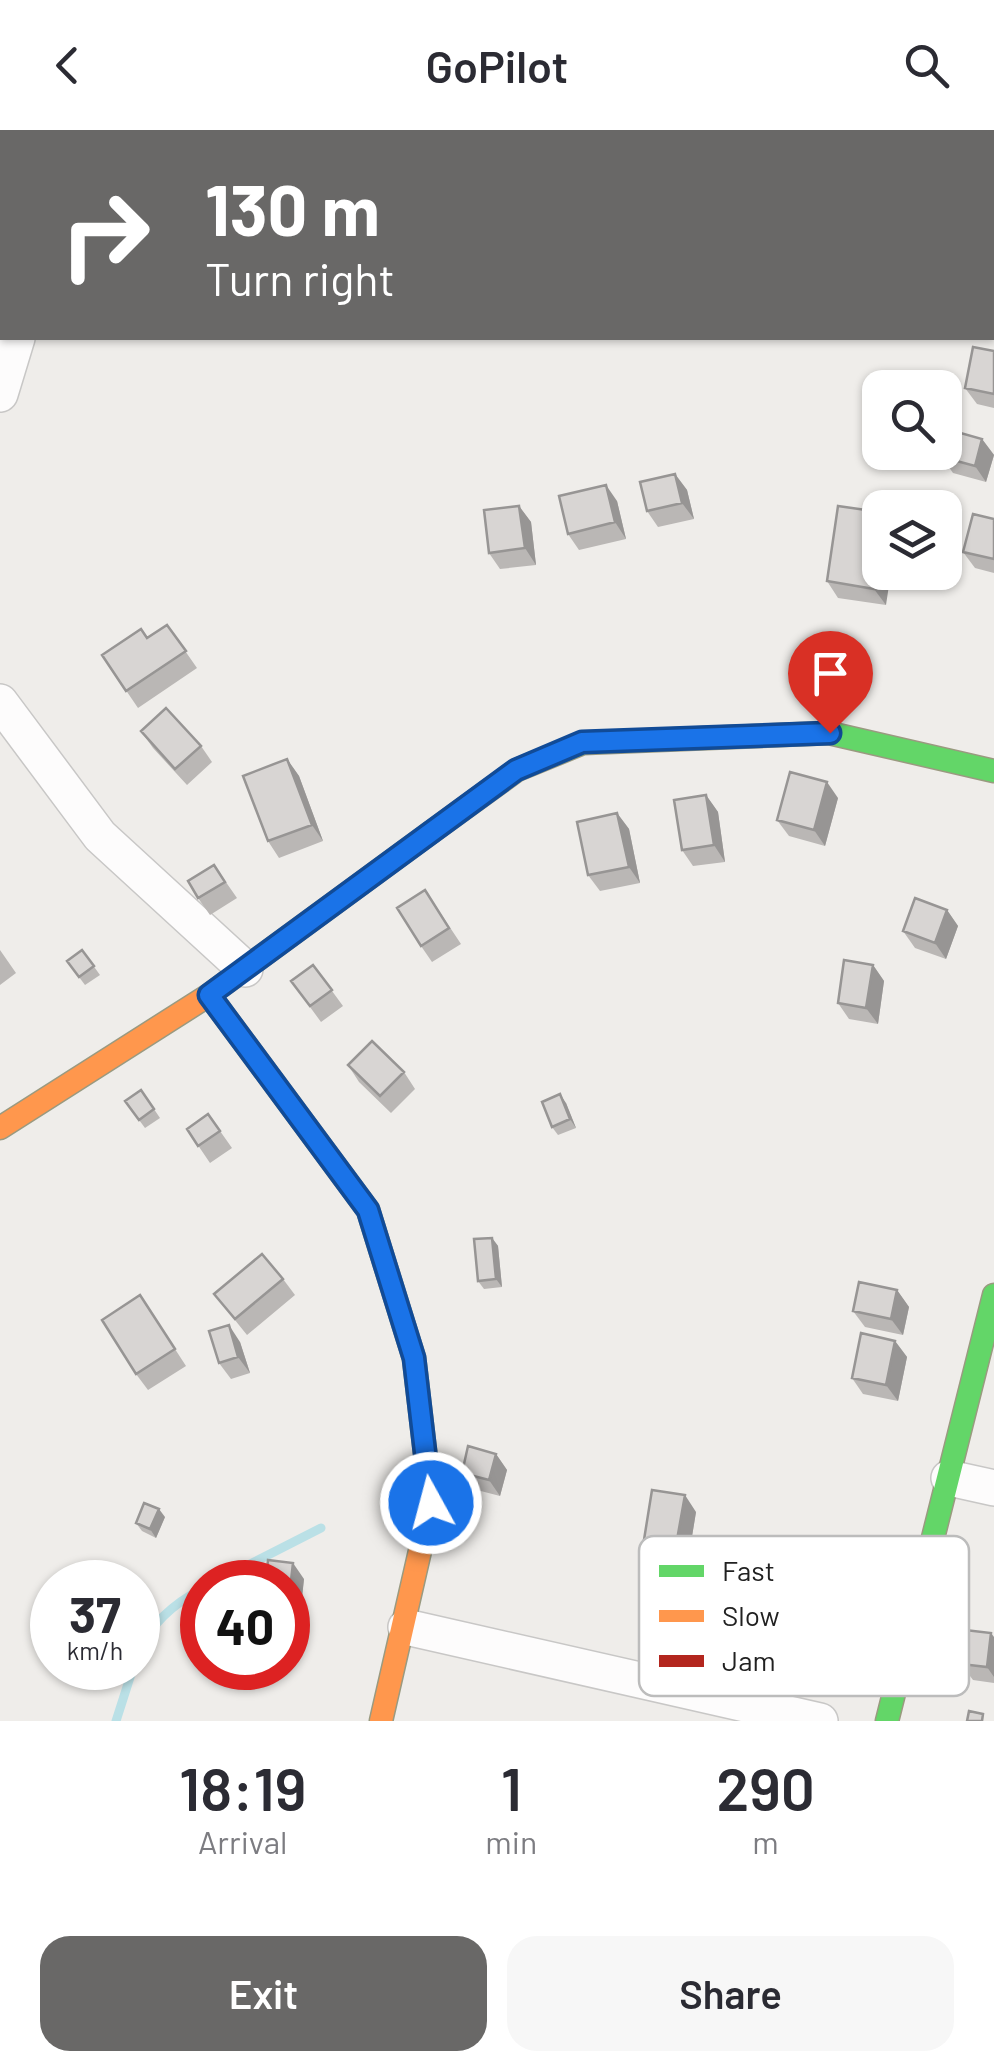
<!DOCTYPE html>
<html lang="en">
<head>
<meta charset="utf-8">
<style>
	:root { --surface:#fff; --page:#f7f7f7; --text:#2b2b33; --muted:#7c7c81; --accent:#696867 }
	body { margin:0; font-family:Barlow,sans-serif; background:var(--page); color:var(--text); height:100vh; display:flex; flex-direction:column; font-size:38px; white-space:nowrap }
	* { box-sizing:border-box; margin:0 }
	p { font-size:32px; color:var(--muted) }
	.icon { flex:none; width:55px; height:55px; fill:none; stroke:currentColor; stroke-width:2; stroke-linecap:round; stroke-linejoin:round }
	.map { position:relative; height:1591px; overflow:hidden }
	.panel { display:flex; flex-direction:column; background:var(--surface); flex:1 }
	.panel>* { flex:none }
	.banner { position:absolute; left:0px; top:0px; width:995px; height:210px; box-shadow:0 2px 8px #0004; background:#696867; color:#fff; overflow:hidden }
	.controls { position:absolute; left:862px; top:240px; display:grid; gap:20px }
	.controls a { display:grid; place-items:center; width:100px; height:100px; border-radius:20px; background:var(--surface); box-shadow:0 2px 8px #0004; font-size:50px }
	.speed { position:absolute; left:30px; top:1430px; display:flex; gap:20px; font-size:50px; font-weight:700; text-align:center }
	.speed>* { display:grid; place-content:center; width:130px; height:130px; border-radius:50%; background:var(--surface); box-shadow:0 2px 8px #0004; line-height:1 }
	.speed small { font-size:25px; font-weight:400 }
	.speed .limit { border:15px solid #d22; background:#fff; color:#111 }
	.pin { position:absolute; display:grid; place-items:center; width:85px; height:85px; color:#fff; margin:-102px -42px; border-radius:50% 50% 50% 0; rotate:-45deg; box-shadow:0 0 10px #0007 }
	.pin .icon { rotate:45deg }
	.me { position:absolute; width:110px; margin:-55px; rotate:353deg; stroke-linejoin:round; filter:drop-shadow(0 0 8px #0008) }
	.turn { display:flex; align-items:center; gap:35px; height:210px; padding:0 40px; font-size:45px }
	.turn .icon { width:130px; height:130px; stroke-width:2.5 }
	.turn b { display:block; font-size:70px; line-height:85px }
	.eta { display:flex; justify-content:space-evenly; align-items:center; height:170px; text-align:center }
	.eta b { font-size:60px; font-weight:600; line-height:70px }
	.cta { display:flex; gap:20px; margin-top:auto; padding:20px 40px }
	.cta a { flex:1; height:115px; border-radius:30px; background:var(--accent); color:#fff; font-size:40px; font-weight:600; line-height:115px; text-align:center }
	.cta a+a { background:var(--page); color:var(--text) }
	header { display:flex; justify-content:space-between; align-items:center; height:130px; padding:0 40px; background:var(--surface); font-size:45px; font-weight:600 }
	.map>svg:first-child { display:block }
	.lines { fill:none; stroke-linecap:round; stroke-linejoin:round }
	.stream { stroke:#bae0e6; stroke-width:9 }
	.street-casing { stroke:#c8c7c6; stroke-width:38 }
	.fast-casing { stroke:#9a9a80; stroke-width:25 }
	.slow-casing { stroke:#9a9a80; stroke-width:25 }
	.jam-casing { stroke:#9a9a80; stroke-width:25 }
	.street { stroke:#fdfcfc; stroke-width:35 }
	.fast { stroke:#63d668; stroke-width:22 }
	.slow { stroke:#ff974d; stroke-width:22 }
	.jam { stroke:#b3261e; stroke-width:22 }
	.wall { fill:#bab7b5 }
	.shaded-wall { fill:#979594 }
	.building { fill:#d8d5d3; stroke:#979594; stroke-width:2.5 }
	.route-casing { stroke:#114b97; stroke-width:25 }
	.route { stroke:#1a73e8; stroke-width:18 }
	.key { fill:#fff; stroke:#bcbcbc; stroke-width:2.5 }
	.key-label { font-size:28px; fill:#212121 }
</style>
</head>
<body>
<header><svg class="icon" aria-label="back" viewBox="0 0 24 24"><path d="M15 5l-7 7 7 7"/></svg>GoPilot<svg class="icon" aria-label="search" viewBox="0 0 24 24"><circle cx="10" cy="10" r="6"/><path d="M15 15l6 6"/></svg></header>
<div class="map">
<svg width="994" height="1591" viewBox="0 0 994 1591">
	<rect width="100%" height="100%" fill="#efedea"/>
	<g class="lines">
		<path class="stream" d="M215 1452 321 1398
			M138 1525C147 1496 176 1472 202 1459
			M116 1591 133 1538"/>
		<g class="street-casing">
			<path id="street" d="M41 2V0
				M0 264 17 208
				M0 572 100 706 245 839
				M949 1348 994 1358
				M406 1497 820 1591"/>
		</g>
		<g class="fast-casing">
			<path id="fast" d="M430 703 517 640 583 613 829 603 994 641
				M887 1591 994 1165"/>
		</g>
		<g class="slow-casing">
			<path id="slow" d="M992 64H994
				M209 865 368 1080 414 1228 431 1373 381 1591
				M0 998 209 865 430 703"/>
		</g>
		<g class="jam-casing">
			<path id="jam" d="M717 0 728 2"/>
		</g>
		<use href="#street" class="street"/>
		<use href="#fast" class="fast"/>
		<use href="#slow" class="slow"/>
		<use href="#jam" class="jam"/>
	</g>
	<path class="wall" d="M994 221V278L977 274 965 258Z
		M982 309 994 325 986 352 953 343 942 327Z
		M675 344 687 360 694 389 658 397 647 381Z
		M617 371 626 409 579 420 568 404Z
		M519 376 531 392 536 435 500 439 489 423Z
		M880 382 886 475 838 468 827 451Z
		M994 389V443L975 438 963 422Z
		M167 495 197 538 138 578 102 525 148 508Z
		M141 601 201 616 212 632 187 655 153 618Z
		M287 629 299 646 323 711 279 728 268 711Z
		M706 665 718 682 725 732 693 736 682 720Z
		M838 668 825 716 789 706 777 690Z
		M617 683 629 699 640 753 600 761 588 745Z
		M214 735 237 768 210 785 198 768Z
		M425 760 461 814 432 832 421 816Z
		M947 780 958 796 946 829 915 818 903 801Z
		M0 820 16 843 0 855Z
		M82 820 100 845 85 855 67 831Z
		M313 835 343 876 321 892 291 851Z
		M873 835 884 851 878 894 849 889 838 873Z
		M348 935 404 942 415 959 391 983 359 952Z
		M141 960 160 988 145 998 125 971Z
		M566 973 576 998 558 1005 552 997Z
		M208 984 232 1018 210 1033 187 999Z
		M492 1108 498 1116 502 1157 484 1159 478 1151Z
		M283 1149 295 1165 247 1205 214 1164Z
		M897 1160 909 1177 903 1205 865 1197 853 1181Z
		M140 1165 186 1236 148 1260 136 1244Z
		M895 1211 907 1227 898 1271 863 1264 852 1248Z
		M240 1212 250 1243 231 1249 219 1233Z
		M496 1324 507 1340 500 1366 473 1359 462 1343Z
		M696 1382 687 1437 655 1432 643 1416Z
		M165 1387 156 1408 142 1401 136 1393Z
		M304 1449 301 1476 288 1475V1452Z
		M761 1484 752 1532 723 1526 712 1510Z
		M994 1507V1553L973 1550 961 1534Z"/>
	<path class="shaded-wall" d="M982 309 994 325 986 352 975 336Z
		M675 344 687 360 694 389 682 373Z
		M606 355 617 371 626 409 615 392Z
		M519 376 531 392 536 435 525 418Z
		M880 422V442H891L886 475 874 459Z
		M287 629 299 646 323 711 312 695Z
		M827 652 838 668 825 716 814 700Z
		M706 665 718 682 725 732 714 715Z
		M617 683 629 699 640 753 629 737Z
		M947 780 958 796 946 829 935 813Z
		M873 835 884 851 878 894 866 878Z
		M560 964 566 973 576 998 570 989Z
		M492 1108 498 1116 502 1157 496 1149Z
		M897 1160 909 1177 903 1205 891 1189Z
		M229 1195 240 1212 250 1243 238 1227Z
		M895 1211 907 1227 898 1271 886 1255Z
		M496 1324 507 1340 500 1366 489 1350Z
		M685 1365 696 1382 687 1437 675 1421Z
		M159 1379 165 1387 156 1408 150 1399Z
		M293 1433 304 1449 301 1476 290 1460Z
		M749 1467 761 1484 752 1532 740 1515Z
		M991 1503 994 1507V1547L987 1537Z"/>
	<path class="building" d="M973 217 994 221V264L965 258Z
		M950 300 982 309 975 336 942 327 943 322H945V316Z
		M675 344 682 373 647 381 640 352Z
		M606 355 615 392 568 404 559 366Z
		M519 376 525 418 489 423 484 380Z
		M838 376 880 382V422L874 459 827 451Z
		M973 384 994 389V429L963 422Z
		M167 495 186 521 126 561 102 525 141 499 147 508Z
		M166 578 201 616 175 639 141 601Z
		M287 629 312 695 268 711 243 646Z
		M790 642 827 652 814 700 777 690Z
		M706 665 714 715 682 720 674 670Z
		M617 683 629 737 588 745 577 692Z
		M214 735 225 752 198 768 188 751Z
		M425 760 449 798 421 816 397 778Z
		M915 768 947 780 935 813 903 801Z
		M82 820 94 836 79 847 67 831Z
		M844 830 873 835 866 878 838 873Z
		M313 835 332 860 310 876 291 851Z
		M372 911 404 942 380 966 348 935Z
		M141 960 154 979 139 990 125 971Z
		M560 964 570 989 552 997 542 972Z
		M208 984 220 1001 198 1016 187 999Z
		M492 1108 496 1149 478 1151 474 1109Z
		M262 1124 283 1149 235 1189 214 1164Z
		M859 1152 897 1160 891 1189 853 1181Z
		M140 1165 175 1219 136 1244 102 1190Z
		M229 1195 238 1227 219 1233 209 1201Z
		M861 1203 895 1211 886 1255 852 1248Z
		M468 1316 496 1324 489 1350 462 1343Z
		M652 1360 685 1365 675 1421 643 1416Z
		M144 1373 159 1379 150 1399 136 1393Z
		M268 1430 293 1433 290 1460H288V1452H266Z
		M965 1500 991 1503 987 1537 961 1534Z
		M969 1581 983 1584 982 1591H967Z"/>
	<g class="lines">
		<g class="route-casing">
			<path id="route" d="M431 1373 414 1228 368 1080 209 865 516 640 582 612 830 603"/>
		</g>
		<use href="#route" class="route"/>
	</g>
	<rect x="639" y="1406" width="330" height="160" rx="15" class="key"/>
	<rect x="659" y="1435" width="45" height="12" fill="#63d668"/>
	<rect x="659" y="1480" width="45" height="12" fill="#ff974d"/>
	<rect x="659" y="1525" width="45" height="12" fill="#b3261e"/>
	<g class="key-label">
		<text x="722" y="1451">Fast</text>
		<text x="722" y="1496">Slow</text>
		<text x="722" y="1541">Jam</text>
	</g>
</svg>
<div class="controls">
<a><svg class="icon" aria-label="search" viewBox="0 0 24 24"><circle cx="10" cy="10" r="6"/><path d="M15 15l6 6"/></svg></a>
<a><svg class="icon" aria-label="layers" viewBox="0 0 24 24"><path d="M12 4l9 5-9 5-9-5zM3 14l9 5 9-5"/></svg></a>
</div>
<div class="speed"><div>37<small>km/h</small></div><div class="limit">40</div></div>
<div class="pin" style="left:830px;top:603px;background:#d93025"><svg class="icon" aria-label="arrive" viewBox="0 0 24 24"><path d="M6 21V4h12l-3 4 3 4H6"/></svg></div>
<svg class="me" style="left:431px;top:1373px" viewBox="-20 -20 40 40"><circle r="17" fill="#1a73e8" stroke="#fff" stroke-width="3"/><path d="M0-11L8 9 0 5-8 9z" fill="#fff"/></svg>
<div class="banner">
<div class="turn"><svg class="icon" aria-label="right" viewBox="0 0 24 24"><path d="M7 20v-9h11M14 6l5 5-5 5"/></svg><div><b>130 m</b>Turn right</div></div>
</div>
</div>
<section class="panel">
<div class="eta">
<div><b>18:19</b><p>Arrival</p></div>
<div><b>1</b><p>min</p></div>
<div><b>290</b><p>m</p></div>
</div>
<div class="cta"><a>Exit</a><a>Share</a></div>
</section>
</body>
</html>
